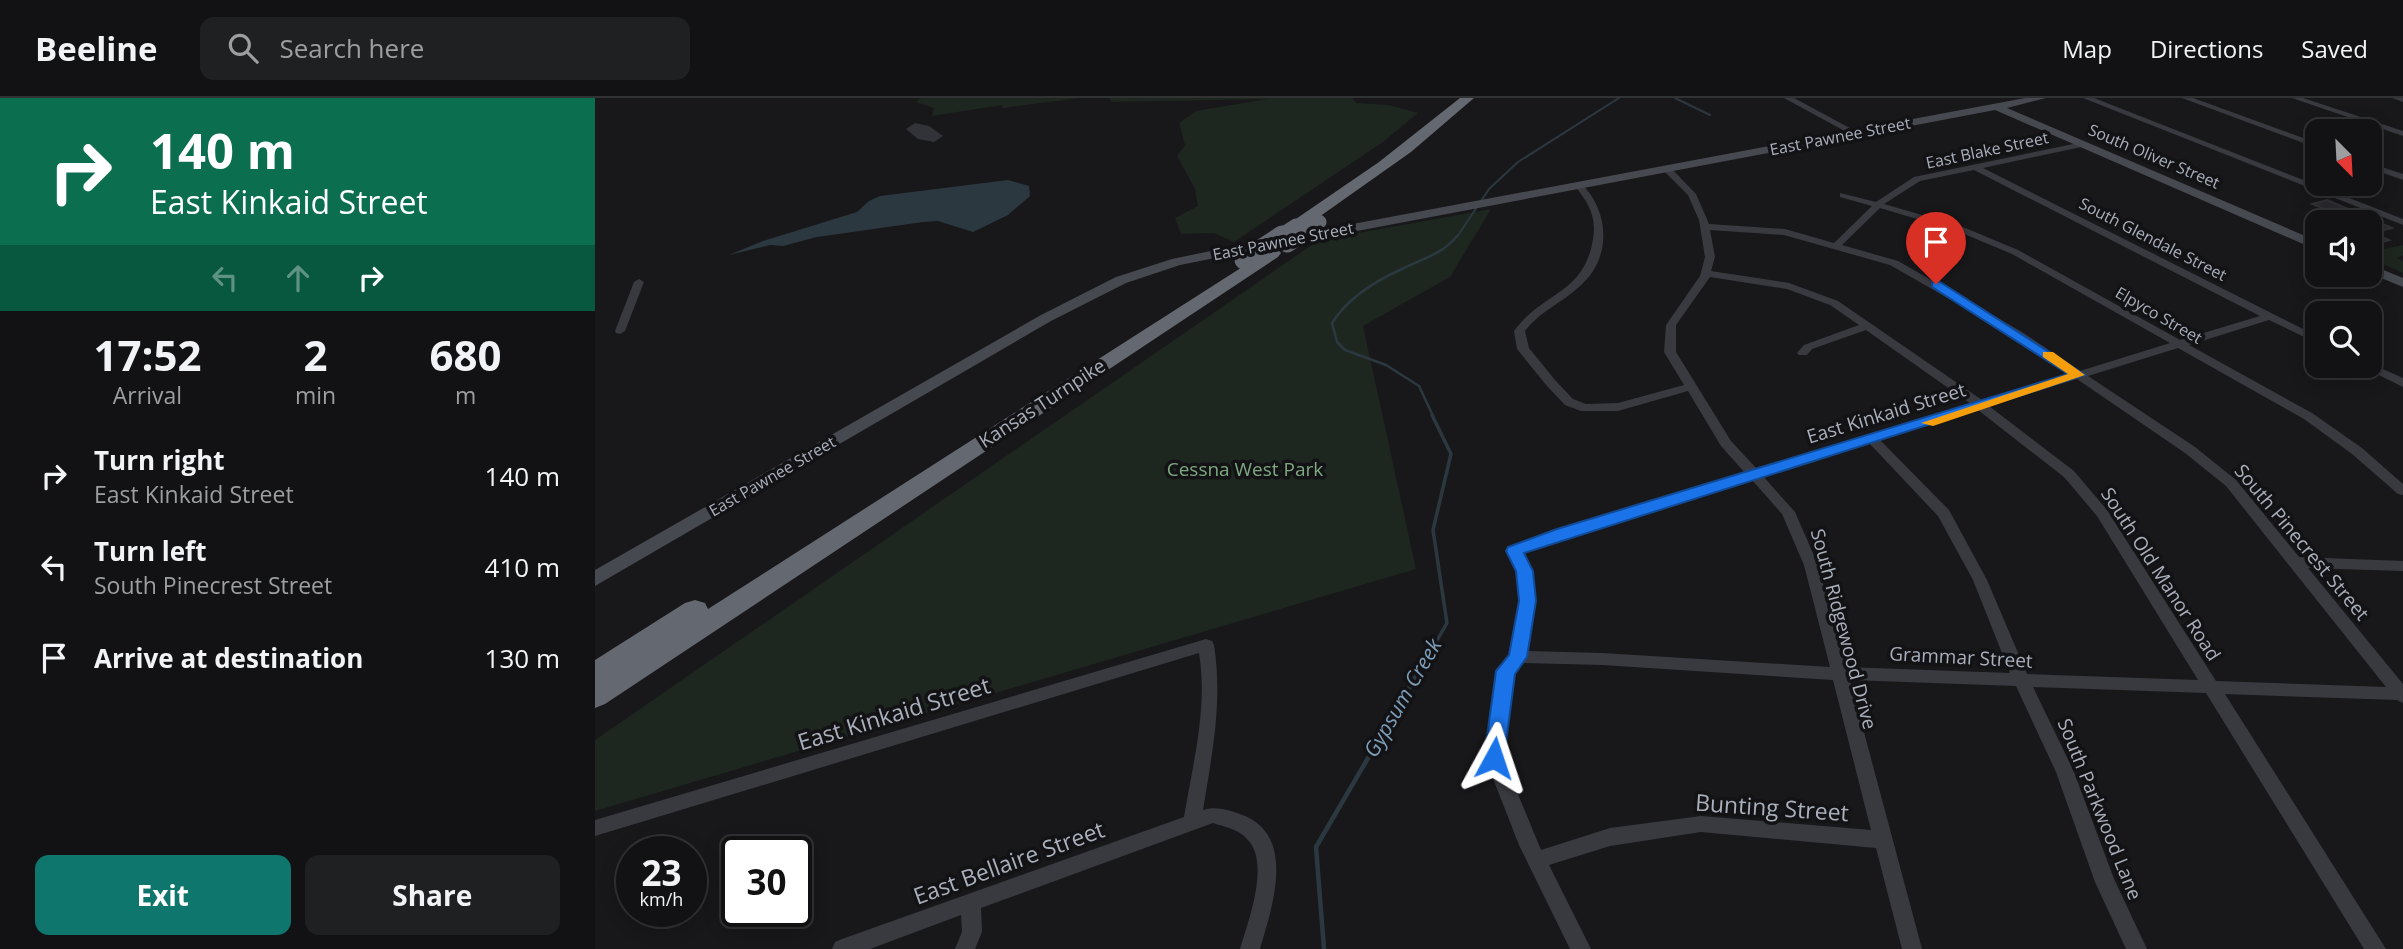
<!DOCTYPE html>
<html lang="en">
<head>
<meta charset="utf-8">
<style>
	:root { --surface:#121214; --page:#1f2022; --text:#f1f3f6; --muted:#9c9ea0; --line:#313234; --accent:#0f766e }
	body { margin:0; font-family:"Open Sans",sans-serif; background:var(--page); color:var(--text); height:100vh; display:flex; flex-direction:column; font-size:26px; white-space:nowrap }
	* { box-sizing:border-box; margin:0 }
	p { font-size:23px; color:var(--muted) }
	.icon { flex:none; width:38px; height:38px; fill:none; stroke:currentColor; stroke-width:2; stroke-linecap:round; stroke-linejoin:round }
	.map { position:relative; flex:1; overflow:hidden }
	.details { display:flex; flex-direction:column; background:var(--surface); width:595px }
	.details>* { flex:none }
	.guide { background:#0b6e4f; color:#fff; overflow:hidden }
	.needle { width:46px; rotate:156deg }
	.buttons { position:absolute; left:1710px; top:21px; display:grid; gap:14px }
	.buttons a { display:grid; place-items:center; width:77px; height:77px; border-radius:14px; background:var(--surface); box-shadow:0 4px 18px #0003,0 0 0 2px var(--line); font-size:35px }
	.speed { position:absolute; left:21px; top:738px; display:flex; gap:14px; font-size:35px; font-weight:700; text-align:center }
	.speed>* { display:grid; place-content:center; width:91px; height:91px; border-radius:50%; background:var(--surface); box-shadow:0 4px 18px #0003,0 0 0 2px var(--line); line-height:1 }
	.speed small { font-size:18px; font-weight:400 }
	.speed .limit { border:4px solid #111; border-radius:10px; background:#fff; color:#111 }
	.pin { position:absolute; display:grid; place-items:center; width:60px; height:60px; color:#fff; margin:-72px -30px; border-radius:50% 50% 50% 0; rotate:-45deg; box-shadow:0 0 7px #0007 }
	.pin .icon { rotate:45deg }
	.me { position:absolute; width:77px; margin:-38px; rotate:5deg; stroke-linejoin:round; filter:drop-shadow(0 0 5px #0008) }
	.turn { display:flex; align-items:center; gap:24px; height:147px; padding:0 35px; font-size:32px }
	.turn .icon { width:91px; height:91px; stroke-width:2.5 }
	.turn b { display:block; font-size:49px; line-height:60px }
	.lanes { display:flex; align-items:center; height:66px; padding:0 35px; background:#0003; justify-content:center; gap:35px; direction:ltr }
	.lanes .off { opacity:.35 }
	.eta { display:flex; justify-content:space-evenly; align-items:center; height:119px; text-align:center }
	.eta b { font-size:42px; font-weight:700; line-height:49px }
	.button { display:flex; gap:14px; margin-top:auto; padding:14px 35px }
	.button a { flex:1; height:80px; border-radius:14px; background:var(--accent); color:#fff; font-size:28px; font-weight:700; line-height:80px; text-align:center }
	.button a+a { background:var(--page); color:var(--text) }
	ul { padding:0; list-style:none }
	li { display:flex; align-items:center; gap:21px; height:91px; padding:0 35px }
	li div { flex:1 }
	li b { display:block; font-size:26px }
	li em { font-style:normal }
	header { display:flex; align-items:center; gap:42px; box-sizing:border-box; height:98px; padding:0 35px; background:var(--surface); border-bottom:2px solid var(--line) }
	header strong { font-size:33px }
	nav { display:flex; gap:38px; margin-inline-start:auto; font-size:24px }
	.search { width:490px; height:63px; background:var(--page); display:flex; align-items:center; gap:18px; box-sizing:border-box; padding:0 24px; border-radius:14px; color:var(--muted); font-size:26px }
	main { display:flex; flex:1; min-height:0 }
	.map>svg:first-child { display:block }
	.green { fill:#1d261f }
	.water { fill:#2c3840 }
	.lines { fill:none; stroke-linecap:round; stroke-linejoin:round }
	.stream-far3 { stroke:#2c3840; stroke-width:2 }
	.stream-far2 { stroke:#2c3840; stroke-width:2.5 }
	.stream-far1 { stroke:#2c3840; stroke-width:3.5 }
	.stream { stroke:#2c3840; stroke-width:4.5 }
	.taxiway { fill:#323338; fill-rule:evenodd }
	.building { fill:#2b2b2f; stroke:#323237; stroke-width:2 }
	.minor { fill:#393a40; fill-rule:evenodd }
	.secondary { fill:#464950; fill-rule:evenodd }
	.motorway { fill:#646871; fill-rule:evenodd }
	.motorway-bridge-far1 { stroke:#646871; stroke-width:15 }
	.motorway-bridge { stroke:#646871; stroke-width:19 }
	.route { fill:#1a73e8; stroke:#114b97; stroke-width:2 }
	.slow { fill:#f59e0b }
	.labels { text-anchor:middle; stroke-width:7; stroke-linejoin:round; paint-order:stroke }
	.far-street-label { font-size:16px; fill:#a9afbb; stroke:#131316 }
	.street-label { font-size:19px; fill:#a9afbb; stroke:#131316 }
	.park-label { font-size:19px; fill:#7ea881; stroke:#131316 }
	.water-label { font-size:21px; font-style:italic; fill:#7d9eb9; stroke:#131316 }
	.near-street-label { font-size:23px; fill:#a9afbb; stroke:#131316 }
</style>
</head>
<body>
<header>
<strong>Beeline</strong>
<div class="search"><svg class="icon" aria-label="search" viewBox="0 0 24 24"><circle cx="10" cy="10" r="6"/><path d="M15 15l6 6"/></svg>Search here</div>
<nav><a>Map</a><a>Directions</a><a>Saved</a></nav>
</header>
<main>
<section class="details">
<div class="guide">
<div class="turn"><svg class="icon" aria-label="right" viewBox="0 0 24 24"><path d="M7 20v-9h11M14 6l5 5-5 5"/></svg><div><b>140 m</b>East Kinkaid Street</div></div>
<div class="lanes"><svg class="icon off" aria-label="left" viewBox="0 0 24 24"><path d="M17 20v-9H6M10 6l-5 5 5 5"/></svg><svg class="icon off" aria-label="ahead" viewBox="0 0 24 24"><path d="M12 20V5M6 11l6-6 6 6"/></svg><svg class="icon" aria-label="right" viewBox="0 0 24 24"><path d="M7 20v-9h11M14 6l5 5-5 5"/></svg></div>
</div>
<div class="eta">
<div><b>17:52</b><p>Arrival</p></div>
<div><b>2</b><p>min</p></div>
<div><b>680</b><p>m</p></div>
</div>
<ul>
<li><svg class="icon" aria-label="right" viewBox="0 0 24 24"><path d="M7 20v-9h11M14 6l5 5-5 5"/></svg><div><b>Turn right</b><p>East Kinkaid Street</p></div><em>140 m</em></li>
<li><svg class="icon" aria-label="left" viewBox="0 0 24 24"><path d="M17 20v-9H6M10 6l-5 5 5 5"/></svg><div><b>Turn left</b><p>South Pinecrest Street</p></div><em>410 m</em></li>
<li><svg class="icon" aria-label="arrive" viewBox="0 0 24 24"><path d="M6 21V4h12l-3 4 3 4H6"/></svg><div><b>Arrive at destination</b></div><em>130 m</em></li>
</ul>
<div class="button"><a>Exit</a><a>Share</a></div>
</section>
<div class="map">
<svg width="1808" height="851" viewBox="0 0 1808 851">
	<rect width="100%" height="100%" fill="#18181b"/>
	<path class="green" d="M325 0H484L408 10 407 7 337 18 339 10 321 4Z
		M514 0H758L761 5 794 7 823 15 788 44 639 144 619 135 586 136 580 120 603 108 600 91 582 58 590 47 584 25 601 13 672 1 516 4Z
		M896 111 855 179 768 228 821 471 0 713V642L724 142Z
		M1808 147V157L1802 160 1808 163V175L1775 160V154Z"/>
	<path class="water" d="M413 82 434 88 435 98 413 117 378 134 343 123 328 124 222 139 188 148 175 147 134 157 168 143 262 114 274 103 285 98Z"/>
	<g class="lines">
		<path class="stream-far3" d="M1080 0 1115 17
			M862 139 894 91 923 64 1024 0"/>
		<path class="stream-far2" d="M838 318 824 288 791 267 750 252 742 244 737 225C753 200 780 183 807 171 828 160 847 157 863 137"/>
		<path class="stream-far1" d="M837 551 852 525 838 432 856 356 837 317"/>
		<path class="stream" d="M729 851 721 749 838 549"/>
		<path class="taxiway" d="M320 25 334 28 348 38 339 44 323 41 311 31Z"/>
	</g>
	<path class="building" d="M1732 102 1797 130 1777 135 1794 142 1774 148V124H1751L1746 117 1717 106Z"/>
	<g class="lines">
		<path class="minor" d="M1189 0H1199L1264 35 1257 37Z
			M1488 0H1499L1808 121V127Z
			M1587 0H1598L1722 45V50Z
			M1697 0H1708L1808 33V38Z
			M1797 0H1808V4Z
			M1488 44 1492 46 1491 48 1388 70 1722 238V245L1674 222 1594 247 1717 315 1767 350 1808 386V397L1803 396 1757 356 1709 321 1583 250 1493 278 1600 349 1641 382 1704 459 1808 463V473L1713 470 1808 586V605L1802 602 1630 596 1791 851H1769L1611 595 1438 589 1479 674 1519 781 1552 851H1531L1500 784 1461 674 1421 588 1255 582 1327 851H1307L1281 750 1106 734 1015 748 954 767 996 851H975L924 747 890 660 903 574 915 557 924 503 922 473 912 453 914 449 963 432 1150 375 1126 348 1093 293 1023 313H986L970 307 952 288 922 251 919 233C948 193 989 197 998 141 1002 118 993 104 979 87L986 85C1015 114 1017 160 985 188 967 205 945 213 930 233L934 250 960 282 978 301 991 306 1023 305 1089 287 1069 254 1071 227 1105 178 1110 159 1104 122 1093 97 1069 73V69H1075L1101 96 1114 126 1190 131 1239 145 1277 108 1245 99V95L1281 104 1319 79ZM1379 72 1665 218 1585 242 1423 152 1368 129 1289 106 1325 83ZM1285 110 1362 133 1417 156 1575 245 1485 273 1427 234 1303 163 1247 147ZM1115 132 1189 137 1295 167 1419 238 1474 276 1387 302 1243 203 1194 185 1116 173 1120 159ZM1115 179 1192 191 1235 207 1264 227 1209 247 1202 255 1204 257H1212L1217 251 1271 232 1376 306 1162 371 1136 343 1081 254V227ZM1482 281 1590 355 1631 388 1791 589 1621 583 1512 412 1479 373 1394 308ZM1383 312 1469 379 1502 418 1603 582 1432 576 1392 482 1354 412 1285 342ZM1274 345 1343 418 1378 482 1415 575 1251 569 1223 467 1200 414 1168 378ZM1157 382 1187 416 1209 467 1235 569 1007 555 932 553C938 517 945 490 927 455L973 438ZM927 565 1007 567 1238 582 1276 732 1106 718 1015 730 946 752 908 660 919 576Z
			M1774 65 1808 76V82L1774 70Z
			M44 181 49 184 30 233 25 236 21 235 20 233 39 184Z
			M1774 265 1808 280V289L1770 270 1768 268H1774Z
			M611 541 617 543 619 547C628 604 617 656 608 712 621 708 632 712 645 716 703 736 677 809 665 851H645C653 824 676 764 652 741 643 731 630 729 618 725L386 810 387 834 380 851H360L367 834 366 817 275 851H237L240 844 247 841 589 719C598 665 613 610 604 555L0 738V722Z"/>
		<path class="secondary" d="M1430 0H1451L1412 10 1722 143V152L1400 12 635 157 585 167 531 185 456 223 0 488V472L446 217 521 179 577 161 635 149Z
			M1774 166 1808 180V189L1774 175Z"/>
		<path class="motorway" d="M865 0H879L816 54 707 131H695V125L784 64Z
			M677 150 683 151 686 155 683 159 10 606 0 610V562L90 505 100 502 110 505 113 511Z"/>
		<path class="motorway-bridge-far1" d="M684 139 701 128
			M701 139 724 124"/>
		<path class="motorway-bridge" d="M692 145 704 137
			M649 162 687 137"/>
	</g>
	<path class="route" d="M1337 184H1345L1490 277 929 455 938 473 941 503 932 559 920 576 909 660 906 666 899 669 892 666 889 660 901 573 914 557 924 503 921 473 911 453 913 449 962 431 1473 276 1337 189Z"/>
	<path class="slow" d="M1448 254H1458L1490 277 1338 328 1326 325 1473 276 1448 259Z"/>
	<g class="labels">
		<g class="far-street-label">
			<text transform="translate(1245 38) rotate(-11)" y="6">East Pawnee Street</text>
			<text transform="translate(1392 52) rotate(-12)" y="6">East Blake Street</text>
			<text transform="translate(1559 58) rotate(23)" y="6">South Oliver Street</text>
			<text transform="translate(1558 141) rotate(27)" y="6">South Glendale Street</text>
			<text transform="translate(688 143) rotate(-11)" y="6">East Pawnee Street</text>
			<text transform="translate(1564 217) rotate(30)" y="6">Elpyco Street</text>
			<text transform="translate(177 378) rotate(-30)" y="6">East Pawnee Street</text>
		</g>
		<g class="street-label">
			<text transform="translate(447 305) rotate(-33)" y="7">Kansas Turnpike</text>
			<text transform="translate(1291 315) rotate(-17)" y="7">East Kinkaid Street</text>
			<text transform="translate(1707 444) rotate(50)" y="7">South Pinecrest Street</text>
			<text transform="translate(1566 476) rotate(57)" y="7">South Old Manor Road</text>
			<text transform="translate(1249 531) rotate(75)" y="7">South Ridgewood Drive</text>
			<text transform="translate(1366 559) rotate(3)" y="7">Grammar Street</text>
			<text transform="translate(1505 711) rotate(68)" y="7">South Parkwood Lane</text>
		</g>
		<g class="park-label">
			<text x="650" y="378">Cessna West Park</text>
		</g>
		<g class="water-label">
			<text transform="translate(808 600) rotate(-60)" y="7">Gypsum Creek</text>
		</g>
		<g class="near-street-label">
			<text transform="translate(299 616) rotate(-17)" y="8">East Kinkaid Street</text>
			<text transform="translate(1177 710) rotate(4)" y="8">Bunting Street</text>
			<text transform="translate(414 765) rotate(-20)" y="8">East Bellaire Street</text>
		</g>
	</g>
</svg>
<div class="buttons">
<a><svg class="needle" viewBox="-14 -14 28 28"><path d="M0-13l5 13h-10z" fill="#e53935"/><path d="M0 13l5-13h-10z" fill="#9c9ea0"/></svg></a>
<a><svg class="icon" aria-label="sound" viewBox="0 0 24 24"><path d="M4 9h4l5-4v14l-5-4H4zM17 9q2 3 0 6"/></svg></a>
<a><svg class="icon" aria-label="search" viewBox="0 0 24 24"><circle cx="10" cy="10" r="6"/><path d="M15 15l6 6"/></svg></a>
</div>
<div class="speed"><div>23<small>km/h</small></div><div class="limit">30</div></div>
<div class="pin" style="left:1341px;top:186px;background:#d93025"><svg class="icon" aria-label="arrive" viewBox="0 0 24 24"><path d="M6 21V4h12l-3 4 3 4H6"/></svg></div>
<svg class="me" style="left:899px;top:660px" viewBox="-20 -20 40 40"><path d="M0-17L14 15 0 8-14 15z" fill="#1a73e8" stroke="#fff" stroke-width="4"/></svg>
</div>
</main>
</body>
</html>
